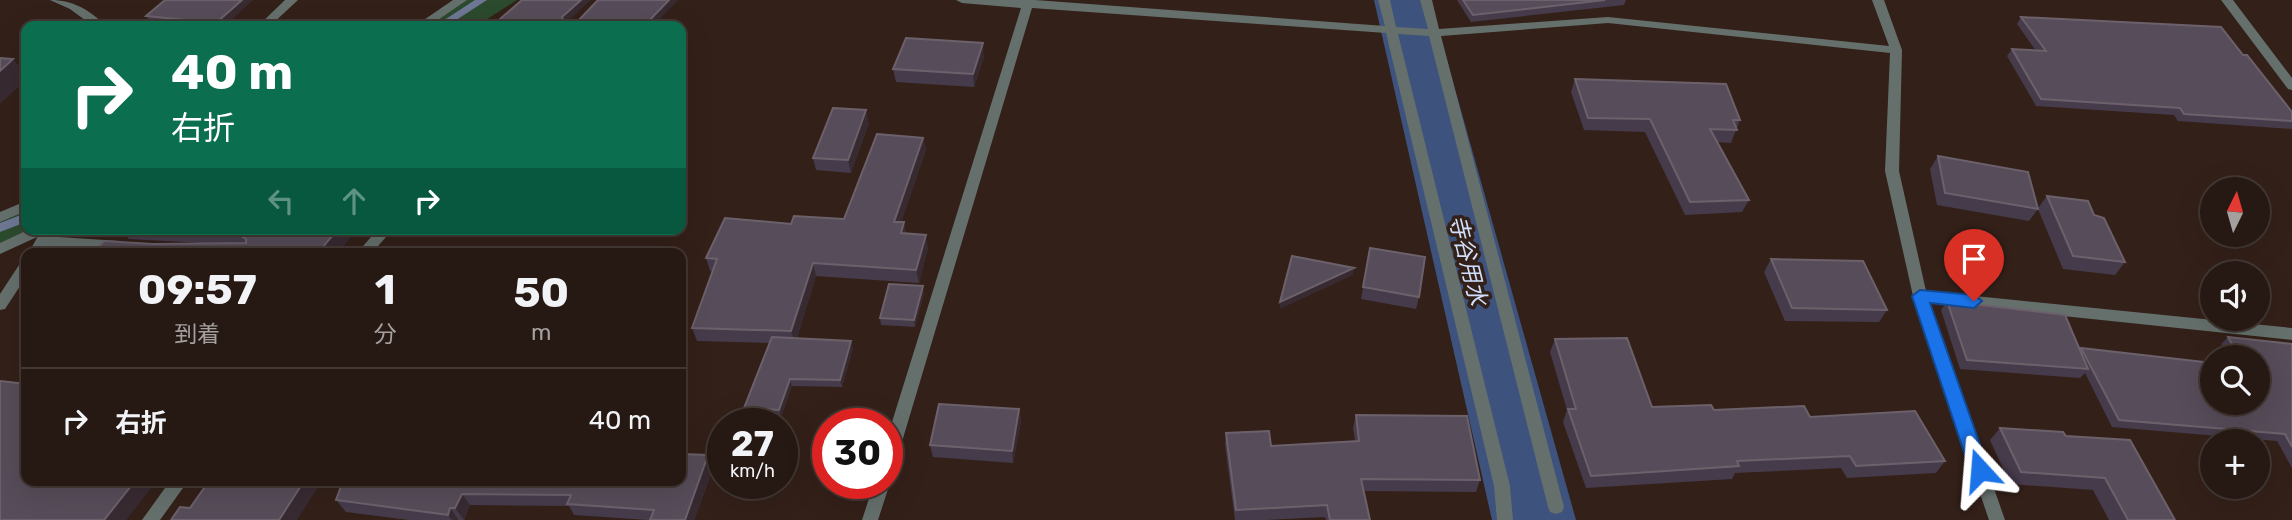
<!DOCTYPE html>
<html lang="ja">
<head>
<meta charset="utf-8">
<style>
	:root { --surface:#261813; --page:#2e211c; --text:#f1f3f6; --muted:#a4a0a0; --line:#423733 }
	body { margin:0; font-family:Rubik,"Noto Sans JP",sans-serif; background:var(--page); color:var(--text); height:100vh; display:flex; flex-direction:column; font-size:26px; white-space:nowrap }
	* { box-sizing:border-box; margin:0 }
	p { font-size:23px; color:var(--muted) }
	.icon { flex:none; width:38px; height:38px; fill:none; stroke:currentColor; stroke-width:2; stroke-linecap:round; stroke-linejoin:round }
	.map { position:relative; flex:1; overflow:hidden }
	.panel { position:absolute; left:21px; top:248px; width:665px; height:238px; display:flex; flex-direction:column; background:var(--surface); border-radius:14px; box-shadow:0 7px 28px #0002,0 0 0 2px var(--line) }
	.panel>* { flex:none }
	.hud { position:absolute; left:21px; top:21px; width:665px; height:214px; border-radius:14px; box-shadow:0 7px 28px #0002,0 0 0 2px var(--line); background:#0b6e4f; color:#fff; overflow:hidden }
	.needle { width:46px; rotate:5deg }
	.controls { position:absolute; left:2200px; top:177px; display:grid; gap:14px }
	.controls a { display:grid; place-items:center; width:70px; height:70px; border-radius:50%; background:var(--surface); box-shadow:0 7px 28px #0002,0 0 0 2px var(--line); font-size:35px }
	.speed { position:absolute; left:707px; top:408px; display:flex; gap:14px; font-size:35px; font-weight:700; text-align:center }
	.speed>* { display:grid; place-content:center; width:91px; height:91px; border-radius:50%; background:var(--surface); box-shadow:0 7px 28px #0002,0 0 0 2px var(--line); line-height:1 }
	.speed small { font-size:18px; font-weight:400 }
	.speed .limit { border:10px solid #d22; background:#fff; color:#111 }
	.pin { position:absolute; display:grid; place-items:center; width:60px; height:60px; color:#fff; margin:-72px -30px; border-radius:50% 50% 50% 0; rotate:-45deg; box-shadow:0 0 7px #0007 }
	.pin .icon { rotate:45deg }
	.me { position:absolute; width:77px; margin:-38px; rotate:341deg; stroke-linejoin:round; filter:drop-shadow(0 0 5px #0008) }
	.turn { display:flex; align-items:center; gap:24px; height:147px; padding:0 35px; font-size:32px }
	.turn .icon { width:91px; height:91px; stroke-width:2.5 }
	.turn b { display:block; font-size:49px; line-height:60px }
	.lanes { display:flex; align-items:center; height:66px; padding:0 35px; background:#0003; justify-content:center; gap:35px; direction:ltr }
	.lanes .off { opacity:.35 }
	.eta { display:flex; justify-content:space-evenly; align-items:center; height:119px; text-align:center }
	.eta b { font-size:42px; font-weight:700; line-height:49px }
	ul { padding:0; list-style:none }
	li { display:flex; align-items:center; gap:21px; height:105px; padding:0 35px; border-top:2px solid var(--line) }
	li div { flex:1 }
	li b { display:block; font-size:26px }
	li em { font-style:normal }
	.map>svg:first-child { display:block }
	.green { fill:#2c4a2d }
	.lines { fill:none; stroke-linecap:round; stroke-linejoin:round }
	.stream { fill:#6e7895; fill-rule:evenodd }
	.river { fill:#3d527d; fill-rule:evenodd }
	.minor { fill:#65706d; fill-rule:evenodd }
	.tertiary { fill:#65706d; fill-rule:evenodd }
	.wall { fill:#463b4b }
	.shaded-wall { fill:#382a31 }
	.building { fill:#574c59; stroke:#6c616b; stroke-width:2 }
	.route { fill:#1a73e8; stroke:#114b97; stroke-width:2 }
	.labels { text-anchor:middle; stroke-width:7; stroke-linejoin:round; paint-order:stroke }
	.water-label { font-size:23px; font-style:italic; fill:#d0dffc; stroke:#332019 }
</style>
</head>
<body>
<div class="map">
<svg width="2292" height="520" viewBox="0 0 2292 520">
	<rect width="100%" height="100%" fill="#332019"/>
	<path class="green" d="M461 0H517L476 26H416Z
		M26 206V229H43L0 249V218Z"/>
	<g class="lines">
		<path class="stream" d="M475 0H487L447 26H435Z
			M26 213V222L0 232V223Z"/>
		<path class="river" d="M1374 0H1430L1576 520H1492Z"/>
		<path class="minor" d="M285 0H298L270 26H258Z
			M453 0H467L429 26H415Z
			M956 0H1035L1385 26 1378 0H1390L1396 27 1428 29 1420 0H1432L1439 29 1608 17 1889 46 1872 0H1884L1902 50 1899 171 1926 291 2292 328V340L1929 302 2005 520H1989L1913 296 1885 171 1890 53 1608 23 1441 36 1564 507 1562 512 1556 514 1550 512 1548 507 1429 36 1398 34 1510 486 1513 520H1497L1494 486 1386 33 1032 8 895 465 893 470 887 472V438L1021 8 962 3Z
			M2221 0H2233L2292 78V90L2288 89Z
			M26 201V211L0 222V212Z
			M30 229H50L48 232 0 254V243Z
			M378 229H393L371 254H356Z
			M43 236 120 241 127 246 120 251 43 246 36 241Z
			M887 478 890 483 878 520H862L874 483H887Z
			M170 481H188L160 520H142Z"/>
		<path class="tertiary" d="M50 0C73 0 90 10 106 26H93L70 9Z
			M42 229H56L42 254H28Z
			M26 261V277L5 309 0 310V294L21 262Z"/>
	</g>
	<path class="wall" d="M165 0 225 26H180L151 23 146 16Z
		M1457 0H1626L1624 5 1471 22Z
		M2021 17 2243 55 2292 112V129L2178 121 2174 115 2036 106 2007 56 2012 49 2036 51 2017 24Z
		M984 56 974 87 896 82 893 69Z
		M1575 79 1740 120 1731 143 1717 142 1749 200 1742 212 1685 215 1645 132 1584 130 1571 92Z
		M869 123 851 173 816 170 813 158Z
		M923 138 926 150 901 222 907 234 928 248 919 283 816 276 797 338 853 348 842 387 792 386 781 417 747 414 744 408 770 343 697 341 692 328 713 271H710L706 258 791 224 844 219Z
		M1938 156 2038 208 2047 196 2094 215 2125 262 2115 275 2063 269 2038 209 2029 221 1937 205 1930 169Z
		M120 229H357L337 254H78L96 250 153 244 201 243 129 239Z
		M1370 248 1419 297 1416 309 1361 299Z
		M1771 259 1887 310 1879 322 1785 321 1764 272Z
		M924 293 915 327 881 325 880 318Z
		M1947 301 2080 350 2081 348 2212 402 2258 357H2228L2221 344 2228 337 2292 344V468L2277 441 2112 427 2085 373 2080 378 1960 369 1941 310Z
		M1555 339 1652 407 1714 410 1810 417 1945 461 1936 473 1847 478 1841 468 1735 473 1732 479 1586 488 1563 422 1567 410 1550 352Z
		M1019 409 1021 421 1013 463 933 457 930 445Z
		M1356 415 1480 480 1476 492 1364 491 1370 520H1326L1325 517 1265 520H1235L1225 445 1226 433 1271 446 1355 441 1353 428Z
		M2000 428 2066 436 2175 520H2109L2093 490 2010 484 1990 440Z
		M714 467 694 520H648L574 515 569 506 470 505 464 520H409L346 512 336 500Z"/>
	<path class="shaded-wall" d="M242 0H253L225 26H218L216 23Z
		M581 0H591L565 24 562 17Z
		M669 0H678L653 26H644Z
		M983 43 984 56 974 87 973 74Z
		M13 59 26 74V80L0 104V71Z
		M866 110 869 123 851 173 848 160Z
		M923 138 926 150 897 235 894 222Z
		M904 222 907 235 901 233Z
		M338 229H357L337 254H317Z
		M926 235 928 248 919 283 916 270Z
		M813 263 816 276 795 344 791 331Z
		M1354 268 1353 275 1280 309V302Z
		M923 286 924 293 915 327 914 320Z
		M851 341 853 348 842 387 840 380Z
		M790 379 792 386 781 417 779 410Z
		M1019 409 1021 421 1013 463 1012 451Z
		M708 455 714 467 694 520H685Z
		M135 481H157L126 520H104Z
		M304 481H322L297 520H279Z
		M462 494 470 505 464 520 455 508Z
		M450 508 458 519V520H452L448 515Z"/>
	<path class="building" d="M165 0H242L216 23 146 16Z
		M522 0H581L562 17 564 22 578 21 598 0H669L644 26H492Z
		M1463 0H1605L1473 15Z
		M2021 17 2221 27 2243 55H2247L2292 112V121L2184 114 2180 108 2041 99 2012 49 2046 51Z
		M906 38 983 43 973 74 893 69Z
		M0 58 13 59 0 71Z
		M1575 79 1726 84 1740 120H1733L1737 130 1710 129 1749 200 1690 202 1650 119 1588 118Z
		M833 108 866 110 848 160 813 158Z
		M877 134 923 138 894 222H904L901 233 926 235 916 270 813 263 791 331 692 328 717 259 706 258 725 218 791 224 794 216 844 219Z
		M1938 156 2028 172 2038 209 1945 193Z
		M2047 196 2088 201 2094 215 2104 218 2125 262 2073 256Z
		M168 229H338L317 254H78L83 249 96 250 104 241 153 244 246 243V239L238 234Z
		M1370 248 1425 257 1419 297 1363 287Z
		M1292 256 1354 268 1280 302Z
		M1771 259 1863 261 1887 310 1792 308Z
		M889 284 923 286 914 320 880 318Z
		M1947 301 2065 315 2088 369 1967 360Z
		M772 337 851 341 840 380 790 379 779 410 744 408Z
		M2228 337 2292 344V447L2285 434 2119 420 2081 348 2212 363V402H2258V357H2239Z
		M1627 338 1652 407 1711 405 1714 410 1804 406 1810 417 1915 411 1945 461 1856 466 1850 456 1737 461 1739 466 1591 476 1568 409H1576L1555 339Z
		M0 381 26 384V481H135L104 520H0Z
		M939 404 1019 409 1012 451 930 445Z
		M1356 415 1467 416 1480 480 1361 479 1370 520H1330L1327 505 1236 510 1226 433 1269 431 1271 446 1359 441Z
		M2000 428 2063 432 2066 436 2130 440 2175 520H2128L2105 478 2021 472Z
		M681 454 708 455 685 520H650L654 510 567 504 571 495 462 494 455 508H450L448 515 336 500 343 481H681Z
		M209 481H304L279 520H171L180 507 190 508Z"/>
	<path class="route" d="M1920 290 1974 295 1982 301 1974 308 1930 303 1989 470 1986 476 1980 478 1973 476 1970 470 1912 296Z"/>
	<g class="labels">
		<g class="water-label">
			<text transform="translate(1468 260) rotate(76)" y="8">寺谷用水</text>
		</g>
	</g>
</svg>
<div class="controls">
<a><svg class="needle" viewBox="-14 -14 28 28"><path d="M0-13l5 13h-10z" fill="#e53935"/><path d="M0 13l5-13h-10z" fill="#a4a0a0"/></svg></a>
<a><svg class="icon" aria-label="sound" viewBox="0 0 24 24"><path d="M4 9h4l5-4v14l-5-4H4zM17 9q2 3 0 6"/></svg></a>
<a><svg class="icon" aria-label="search" viewBox="0 0 24 24"><circle cx="10" cy="10" r="6"/><path d="M15 15l6 6"/></svg></a>
<a>+</a>
</div>
<div class="speed"><div>27<small>km/h</small></div><div class="limit">30</div></div>
<div class="pin" style="left:1974px;top:301px;background:#d93025"><svg class="icon" aria-label="arrive" viewBox="0 0 24 24"><path d="M6 21V4h12l-3 4 3 4H6"/></svg></div>
<svg class="me" style="left:1980px;top:470px" viewBox="-20 -20 40 40"><path d="M0-17L14 15 0 8-14 15z" fill="#1a73e8" stroke="#fff" stroke-width="4"/></svg>
<div class="hud">
<div class="turn"><svg class="icon" aria-label="right" viewBox="0 0 24 24"><path d="M7 20v-9h11M14 6l5 5-5 5"/></svg><div><b>40 m</b>右折</div></div>
<div class="lanes"><svg class="icon off" aria-label="left" viewBox="0 0 24 24"><path d="M17 20v-9H6M10 6l-5 5 5 5"/></svg><svg class="icon off" aria-label="ahead" viewBox="0 0 24 24"><path d="M12 20V5M6 11l6-6 6 6"/></svg><svg class="icon" aria-label="right" viewBox="0 0 24 24"><path d="M7 20v-9h11M14 6l5 5-5 5"/></svg></div>
</div>
<section class="panel">
<div class="eta">
<div><b>09:57</b><p>到着</p></div>
<div><b>1</b><p>分</p></div>
<div><b>50</b><p>m</p></div>
</div>
<ul>
<li><svg class="icon" aria-label="right" viewBox="0 0 24 24"><path d="M7 20v-9h11M14 6l5 5-5 5"/></svg><div><b>右折</b></div><em>40 m</em></li>
</ul>
</section>
</div>
</body>
</html>
